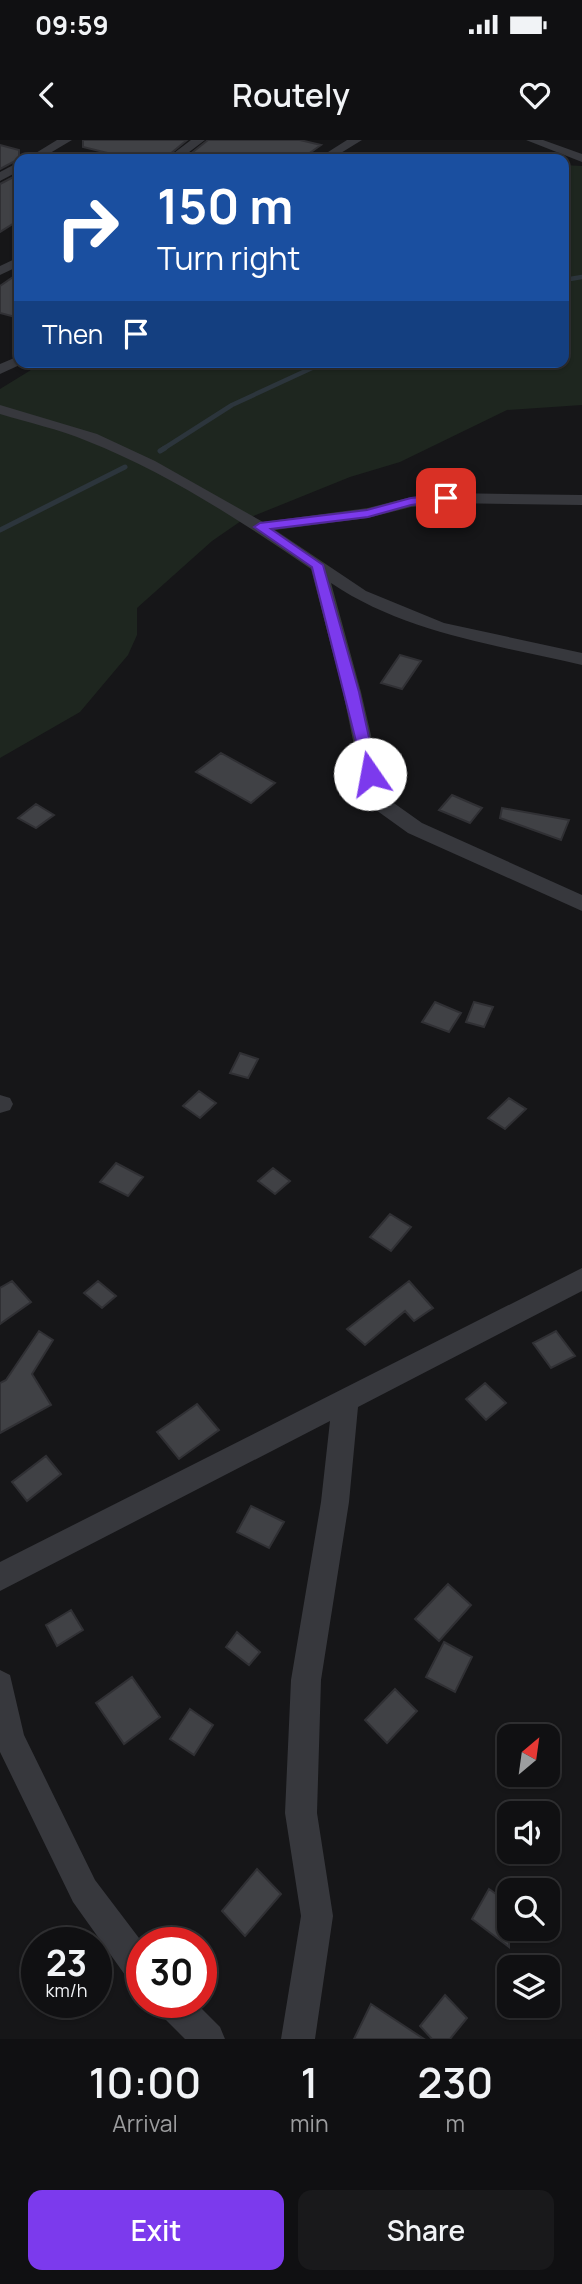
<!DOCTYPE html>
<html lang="en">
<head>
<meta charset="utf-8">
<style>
	:root { --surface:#101012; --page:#19191b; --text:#f1f3f6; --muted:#9c9d9f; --line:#303032; --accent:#7c3aed }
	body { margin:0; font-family:Manrope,sans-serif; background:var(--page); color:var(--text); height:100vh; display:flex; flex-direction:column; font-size:26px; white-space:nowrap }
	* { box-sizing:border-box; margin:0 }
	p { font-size:23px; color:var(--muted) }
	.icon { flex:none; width:38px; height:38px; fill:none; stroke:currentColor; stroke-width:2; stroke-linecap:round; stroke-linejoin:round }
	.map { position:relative; height:1899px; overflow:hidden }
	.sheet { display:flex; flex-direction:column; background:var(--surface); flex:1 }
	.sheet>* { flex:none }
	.guide { position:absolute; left:14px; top:14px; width:555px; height:214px; border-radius:14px; box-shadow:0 2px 5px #0004,0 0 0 2px var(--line); background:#1a4fa0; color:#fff; overflow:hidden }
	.needle { width:46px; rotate:29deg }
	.controls { position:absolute; left:497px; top:1584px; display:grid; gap:14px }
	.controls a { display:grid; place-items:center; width:63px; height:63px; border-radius:14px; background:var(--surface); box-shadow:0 2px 5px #0004,0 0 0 2px var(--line); font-size:35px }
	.speed { position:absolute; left:21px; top:1787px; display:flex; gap:14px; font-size:35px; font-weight:700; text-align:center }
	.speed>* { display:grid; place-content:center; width:91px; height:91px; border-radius:50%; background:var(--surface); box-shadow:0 2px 5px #0004,0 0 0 2px var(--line); line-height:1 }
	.speed small { font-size:18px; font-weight:400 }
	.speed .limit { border:10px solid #d22; background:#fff; color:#111 }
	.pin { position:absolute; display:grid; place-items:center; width:60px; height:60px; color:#fff; margin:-30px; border-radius:14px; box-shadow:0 4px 10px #0006 }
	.me { position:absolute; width:77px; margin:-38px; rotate:348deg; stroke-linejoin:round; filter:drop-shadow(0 0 5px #0008) }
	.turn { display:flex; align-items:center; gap:24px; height:147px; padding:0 28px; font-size:32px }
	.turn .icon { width:91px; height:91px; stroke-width:2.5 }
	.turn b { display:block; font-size:49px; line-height:60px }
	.then { display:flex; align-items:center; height:66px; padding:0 28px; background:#0003; gap:14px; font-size:26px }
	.eta { display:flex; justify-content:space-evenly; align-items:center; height:119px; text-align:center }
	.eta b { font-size:42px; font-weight:600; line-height:49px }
	.cta { display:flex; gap:14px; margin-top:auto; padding:14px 28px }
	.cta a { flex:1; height:80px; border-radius:14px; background:var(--accent); color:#fff; font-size:28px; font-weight:600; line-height:80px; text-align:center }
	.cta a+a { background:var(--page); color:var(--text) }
	.status { display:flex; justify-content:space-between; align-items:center; height:49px; padding:0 35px; background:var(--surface); direction:ltr }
	.status svg { height:19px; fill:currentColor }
	header { display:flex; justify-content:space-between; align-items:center; height:91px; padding:0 28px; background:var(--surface); font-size:32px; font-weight:600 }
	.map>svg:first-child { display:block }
	.green { fill:#1e261f }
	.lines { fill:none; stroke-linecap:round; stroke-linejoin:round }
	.stream-far1 { stroke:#2c353c; stroke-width:4.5 }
	.stream { stroke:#2c353c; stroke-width:5 }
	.building { fill:#404145; stroke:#303034; stroke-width:2 }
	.street { fill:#37383d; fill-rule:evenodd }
	.route { fill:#7c3aed; stroke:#51269a; stroke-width:2 }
</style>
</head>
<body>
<div class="status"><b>09:59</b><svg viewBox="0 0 49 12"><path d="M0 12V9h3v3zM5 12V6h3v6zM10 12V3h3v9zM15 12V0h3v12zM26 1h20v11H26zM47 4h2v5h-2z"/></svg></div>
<header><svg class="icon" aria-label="back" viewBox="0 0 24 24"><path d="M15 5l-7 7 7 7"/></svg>Routely<svg class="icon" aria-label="heart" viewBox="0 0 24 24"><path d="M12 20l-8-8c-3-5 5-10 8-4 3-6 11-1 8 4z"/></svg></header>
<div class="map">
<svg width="582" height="1899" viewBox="0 0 582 1899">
	<rect width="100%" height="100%" fill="#161618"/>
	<path class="green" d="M564 25 582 26V265L507 270 400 322 350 337 241 381 212 401 137 468V495L128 515 80 572 0 618V249L44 222H564Z"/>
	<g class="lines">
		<path class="stream-far1" d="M564 140 582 137
			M163 309 232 265 325 222"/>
		<path class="stream" d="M160 311 165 308
			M0 390 125 327"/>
	</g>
	<path class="building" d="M83 0H187L164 19H132L83 7Z
		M208 0H300L321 5 301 19H184Z
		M0 5 19 10V19L0 29Z
		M19 34V80L0 92V44Z
		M19 133V178L0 173V146Z
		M400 515 421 521 402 549 381 543Z
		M221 613 275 643 251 663 196 632Z
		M452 655 482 668 470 683 439 670Z
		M36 664 54 675 36 688 18 678Z
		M502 668 569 680 561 700 500 678Z
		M435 862 461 873 449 892 422 882Z
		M474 862 493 867 484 887 466 882Z
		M240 913 258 919 248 938 230 933Z
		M199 951 216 963 200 978 183 966Z
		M509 958 526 969 505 989 488 978Z
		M116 1023 143 1037 128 1056 100 1042Z
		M273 1028 290 1041 275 1054 258 1041Z
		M390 1074 411 1087 391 1111 370 1097Z
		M12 1141 31 1162 0 1184V1148Z
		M98 1141 116 1156 102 1168 84 1153Z
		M409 1141 433 1168 414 1181 405 1171 365 1205 347 1189Z
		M39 1191 53 1200 32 1234 51 1265 0 1293V1243L6 1240Z
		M556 1191 575 1216 551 1228 533 1203Z
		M485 1243 506 1263 486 1280 466 1259Z
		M197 1264 219 1290 179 1319 157 1292Z
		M46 1316 61 1334 27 1361 12 1342Z
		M251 1366 284 1382 269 1408 237 1392Z
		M448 1444 471 1465 439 1501 415 1479Z
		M71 1470 83 1490 57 1506 46 1485Z
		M237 1492 260 1512 249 1525 226 1507Z
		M444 1502 472 1517 455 1552 426 1537Z
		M132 1537 160 1577 124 1604 96 1563Z
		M395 1549 417 1571 387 1603 365 1580Z
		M190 1569 213 1585 194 1615 170 1599Z
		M257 1729 281 1754 245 1796 222 1771Z
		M489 1749 509 1763V1807L472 1779Z
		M445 1855 467 1878 450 1899H432L420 1886Z
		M371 1864 424 1899H354Z"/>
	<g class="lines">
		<path class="street" d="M57 0H72L40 19H26Z
			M191 0H205L180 19H166Z
			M347 0H362L331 19H317Z
			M526 0H543L582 14V22Z
			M19 22V31L0 41V32Z
			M19 117V126L0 135V126Z
			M19 216V222L24 223 0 234V224Z
			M0 265 97 294 155 321 263 382 368 368 411 357 446 353 582 355V365L446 363 411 367 368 378 275 390 366 451 444 483 582 513V525C497 505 405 493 331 443L361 552 380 634 391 661 422 683 582 755V771L408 693 376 670 360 634 343 552 311 429C241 381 166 332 87 301 59 289 29 283 0 274Z
			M0 955 10 958 13 964 10 970 0 973Z
			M582 1128V1151L358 1267 349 1362 321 1540 317 1673 333 1776 315 1899H281L301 1776 285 1673 291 1540 321 1362 330 1281 0 1451V1422Z
			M0 1530 10 1535 24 1595 95 1740 142 1802V1846L130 1842 73 1762 0 1612Z
			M155 1862H195L220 1887 225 1899H185L160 1874Z"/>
	</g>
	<path class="route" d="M446 355 450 356V360L411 365 368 377 271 389 323 425 359 552 377 634 375 637H365L312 427 254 387 260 383 367 370 411 358Z"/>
</svg>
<div class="controls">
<a><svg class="needle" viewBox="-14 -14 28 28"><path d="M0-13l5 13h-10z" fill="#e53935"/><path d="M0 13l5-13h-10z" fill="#9c9d9f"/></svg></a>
<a><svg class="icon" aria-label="sound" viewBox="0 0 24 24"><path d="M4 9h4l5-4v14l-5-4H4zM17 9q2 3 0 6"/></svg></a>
<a><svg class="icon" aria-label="search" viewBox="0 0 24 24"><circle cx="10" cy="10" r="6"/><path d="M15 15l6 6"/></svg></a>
<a><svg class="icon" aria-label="layers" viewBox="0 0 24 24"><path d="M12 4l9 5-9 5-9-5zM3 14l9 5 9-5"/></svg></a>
</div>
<div class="speed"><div>23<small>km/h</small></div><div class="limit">30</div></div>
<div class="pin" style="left:446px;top:358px;background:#d93025"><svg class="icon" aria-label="arrive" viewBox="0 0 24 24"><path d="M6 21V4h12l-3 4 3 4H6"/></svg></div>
<svg class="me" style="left:370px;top:634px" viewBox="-20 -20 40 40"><circle r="19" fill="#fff"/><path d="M0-13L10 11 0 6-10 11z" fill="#7c3aed"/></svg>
<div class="guide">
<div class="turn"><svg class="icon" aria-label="right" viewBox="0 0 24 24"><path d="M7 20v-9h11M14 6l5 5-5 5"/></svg><div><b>150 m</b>Turn right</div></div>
<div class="then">Then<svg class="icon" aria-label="arrive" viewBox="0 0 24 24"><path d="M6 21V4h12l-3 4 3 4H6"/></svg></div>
</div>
</div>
<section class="sheet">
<div class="eta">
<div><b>10:00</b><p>Arrival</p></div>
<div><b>1</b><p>min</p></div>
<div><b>230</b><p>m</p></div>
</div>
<div class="cta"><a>Exit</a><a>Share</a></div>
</section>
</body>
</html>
